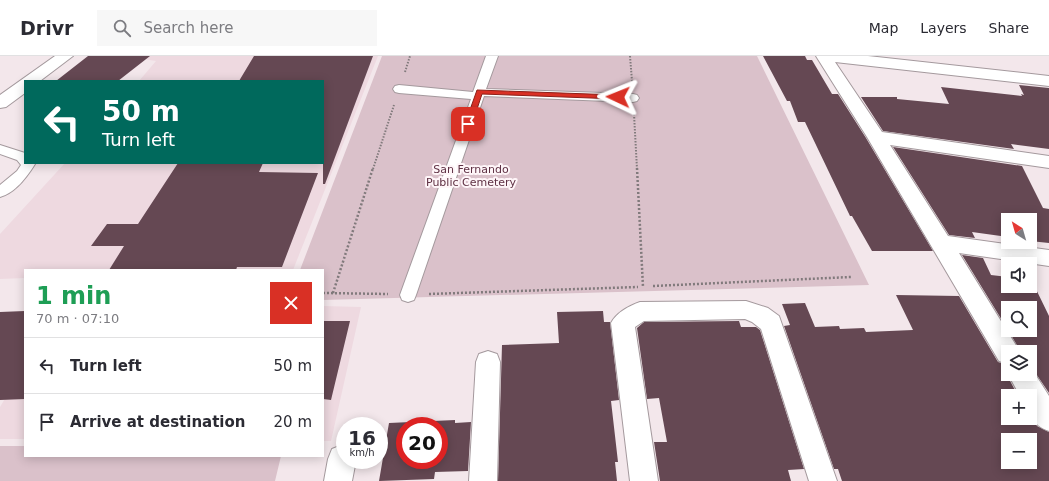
<!DOCTYPE html>
<html lang="en">
<head>
<meta charset="utf-8">
<style>
	:root { --surface:#fff; --page:#f7f7f7; --text:#2b2b33; --muted:#7c7c81; --line:#e1e1e2 }
	body { margin:0; font-family:"DejaVu Sans",sans-serif; background:var(--page); color:var(--text); height:100vh; display:flex; flex-direction:column; font-size:15px; white-space:nowrap }
	* { box-sizing:border-box; margin:0 }
	p { font-size:13px; color:var(--muted) }
	.icon { flex:none; width:22px; height:22px; fill:none; stroke:currentColor; stroke-width:2; stroke-linecap:round; stroke-linejoin:round }
	.map { position:relative; flex:1; overflow:hidden }
	.panel { position:absolute; left:24px; top:213px; width:300px; height:188px; display:flex; flex-direction:column; background:var(--surface); border-radius:0px; box-shadow:0 2px 10px #0003 }
	.panel>* { flex:none }
	.hud { position:absolute; left:24px; top:24px; width:300px; height:84px; border-radius:0px; box-shadow:0 2px 10px #0003; background:#00695c; color:#fff; overflow:hidden }
	.needle { width:26px; rotate:323deg }
	.fabs { position:absolute; left:1001px; top:157px; display:grid; gap:8px }
	.fabs a { display:grid; place-items:center; width:36px; height:36px; border-radius:0px; background:var(--surface); box-shadow:0 2px 10px #0003; font-size:20px }
	.speed { position:absolute; left:336px; top:361px; display:flex; gap:8px; font-size:20px; font-weight:700; text-align:center }
	.speed>* { display:grid; place-content:center; width:52px; height:52px; border-radius:50%; background:var(--surface); box-shadow:0 2px 10px #0003; line-height:1 }
	.speed small { font-size:10px; font-weight:400 }
	.speed .limit { border:6px solid #d22; background:#fff; color:#111 }
	.pin { position:absolute; display:grid; place-items:center; width:34px; height:34px; color:#fff; margin:-17px; border-radius:8px; box-shadow:0 2px 6px #0006 }
	.me { position:absolute; width:44px; margin:-22px; rotate:272deg; stroke-linejoin:round; filter:drop-shadow(0 0 3px #0008) }
	.turn { display:flex; align-items:center; gap:14px; height:84px; padding:0 12px; font-size:18px }
	.turn .icon { width:52px; height:52px; stroke-width:2.5 }
	.turn b { display:block; font-size:28px; line-height:34px }
	.round { display:grid; place-items:center; flex:none; width:42px; height:42px; border-radius:0px; background:var(--page) }
	.headline { display:flex; align-items:center; justify-content:space-between; height:68px; padding:0 12px }
	h1 { font-size:24px; font-weight:800; line-height:30px; color:#1e9e55 }
	ul { padding:0; list-style:none }
	li { display:flex; align-items:center; gap:12px; height:56px; padding:0 12px; border-top:1px solid var(--line) }
	li div { flex:1 }
	li b { display:block; font-size:15px }
	li em { font-style:normal }
	header { display:flex; align-items:center; gap:24px; box-sizing:border-box; height:56px; padding:0 20px; background:var(--surface); border-bottom:1px solid var(--line) }
	header strong { font-size:19px }
	nav { display:flex; gap:22px; margin-inline-start:auto; font-size:14px }
	.search { width:280px; height:36px; background:var(--page); display:flex; align-items:center; gap:10px; box-sizing:border-box; padding:0 14px; border-radius:0px; color:var(--muted); font-size:15px }
	.map>svg:first-child { display:block }
	.built { fill:#eed9e0 }
	.green { fill:#dac1ca }
	.building { fill:#654853; fill-rule:evenodd }
	.lines { fill:none; stroke-linecap:round; stroke-linejoin:round }
	.lane-casing { stroke:#a4999d; stroke-width:2 }
	.street-casing { stroke:#a4999d; stroke-width:2 }
	.path-far1 { stroke:#817a7c; stroke-width:2; stroke-dasharray:1.5 1.5; stroke-linecap:butt }
	.path { stroke:#817a7c; stroke-width:2.5; stroke-dasharray:2 2; stroke-linecap:butt }
	.lane { fill:#fff; fill-rule:evenodd }
	.street { fill:#fff; fill-rule:evenodd }
	.route { fill:#d93025; stroke:#8d1f18 }
	.labels { text-anchor:middle; stroke-width:4; stroke-linejoin:round; paint-order:stroke }
	.park-label { font-size:11px; fill:#5f3144; stroke:#fef5f8 }
</style>
</head>
<body>
<header>
<strong>Drivr</strong>
<div class="search"><svg class="icon" aria-label="search" viewBox="0 0 24 24"><circle cx="10" cy="10" r="6"/><path d="M15 15l6 6"/></svg>Search here</div>
<nav><a>Map</a><a>Layers</a><a>Share</a></nav>
</header>
<div class="map">
<svg width="1049" height="425" viewBox="0 0 1049 425">
	<rect width="100%" height="100%" fill="#f3e7eb"/>
	<path class="built" d="M123 0H378L293 214H25V222L0 223V178L65 107H323V25H139L156 5Z
		M323 250 361 251 331 385H323Z
		M25 309V383H0V351Z"/>
	<path class="green" d="M382 0H757L869 229 323 244V214H300Z
		M0 390H25V400H281L275 425H0Z"/>
	<path class="building" d="M88 0H150L118 25H56Z
		M254 0H373L325 128H323V25H239Z
		M763 0H805L807 4H812L832 38H838L866 82 933 195H872L852 160H850L805 66H798L790 45H787Z
		M1019 29 1049 32V93L1011 88 1014 93 883 75 861 41H897V43L949 48 941 31 1022 40 1021 38 1024 39Z
		M893 91 1022 110 1043 152 1049 153V187L1030 185V164H1008V181L972 176 975 182 949 179Z
		M178 107H263L259 116 318 117 282 211H237L236 214H109L124 190H91L107 168H138Z
		M962 199 983 202 991 219 1008 221V230H1030V224L1032 225 1049 260V337L1030 309V296H1021L1008 274H1030V252H1008V274Z
		M896 239 959 240 998 306 1008 309 1007 319 1018 340H1008V362H1030V358L1037 370 1049 376V425H842L838 413H834L784 270 790 269 782 248 805 247 815 271 839 270 840 273 864 272 866 276 913 274ZM1008 384H1030V406H1008Z
		M25 255V343L0 344V256Z
		M603 255 604 266H610L619 344 611 345 618 406H615L617 425H498L502 289 559 287 557 256Z
		M323 265H350L331 344 323 343Z
		M739 265 741 271H756L760 274 804 413 788 414 791 425H660L654 386H667L659 342 647 343 637 272 644 266Z
		M455 364V367L471 366 468 415 435 416 434 423 379 425 389 367ZM405 370H439V404H405Z"/>
	<g class="lines">
		<g class="lane-casing">
			<path id="lane" d="M486 0H498L486 33 633 38 637 39 639 42 637 45 633 46 484 40 416 239 414 244 408 246 402 244 400 239 471 43 399 37 395 36 393 33 395 30 399 29 473 36Z
				M0 89 25 97V107L35 108C27 121 15 137 0 141V129L17 115 21 109 17 104 0 98Z"/>
		</g>
		<g class="street-casing">
			<path id="street" d="M55 0H73L40 25H25V37L6 51 0 52V39Z
				M816 0H868L1049 20V30L835 6 882 76 1049 100V112L890 89 948 180 1049 194V210L959 197 1020 296H1008V308L999 305 867 81Z
				M746 245 768 252 779 260 837 425H809L761 273 752 266 745 263 644 265 635 271 658 425H630L611 267C617 256 629 250 640 246Z
				M488 295 497 298 500 306 497 425H469L476 306 479 298Z
				M1030 310 1049 340V375C1031 369 1030 357 1030 340H1020L1008 318H1030Z
				M342 389 345 391V404H356L352 425H324L328 403 332 393Z"/>
		</g>
		<path class="path-far1" d="M630 0 632 25
			M405 16 410 0
			M634 58 637 113
			M373 113 394 49"/>
		<path class="path" d="M637 112 643 231
			M653 230 851 221
			M323 237 388 238
			M333 237 373 112
			M429 238 638 231"/>
		<use href="#lane" class="lane"/>
		<use href="#street" class="street"/>
	</g>
	<path class="route" d="M477 34 618 39 621 41 618 43 482 38 472 68 471 70H466L465 68Z"/>
	<g class="labels">
		<g class="park-label">
			<text x="471" y="117">San Fernando<tspan x="471" dy="13">Public Cemetery</tspan></text>
		</g>
	</g>
</svg>
<div class="fabs">
<a><svg class="needle" viewBox="-14 -14 28 28"><path d="M0-13l5 13h-10z" fill="#e53935"/><path d="M0 13l5-13h-10z" fill="#7c7c81"/></svg></a>
<a><svg class="icon" aria-label="sound" viewBox="0 0 24 24"><path d="M4 9h4l5-4v14l-5-4H4zM17 9q2 3 0 6"/></svg></a>
<a><svg class="icon" aria-label="search" viewBox="0 0 24 24"><circle cx="10" cy="10" r="6"/><path d="M15 15l6 6"/></svg></a>
<a><svg class="icon" aria-label="layers" viewBox="0 0 24 24"><path d="M12 4l9 5-9 5-9-5zM3 14l9 5 9-5"/></svg></a>
<a>+</a>
<a>−</a>
</div>
<div class="speed"><div>16<small>km/h</small></div><div class="limit">20</div></div>
<div class="pin" style="left:468px;top:68px;background:#d93025"><svg class="icon" aria-label="arrive" viewBox="0 0 24 24"><path d="M6 21V4h12l-3 4 3 4H6"/></svg></div>
<svg class="me" style="left:618px;top:41px" viewBox="-20 -20 40 40"><path d="M0-17L14 15 0 8-14 15z" fill="#d93025" stroke="#fff" stroke-width="4"/></svg>
<div class="hud">
<div class="turn"><svg class="icon" aria-label="left" viewBox="0 0 24 24"><path d="M17 20v-9H6M10 6l-5 5 5 5"/></svg><div><b>50 m</b>Turn left</div></div>
</div>
<section class="panel">
<div class="headline"><div><h1>1 min</h1><p>70 m · 07:10</p></div><a class="round" style="background:#d93025;color:#fff"><svg class="icon" aria-label="close" viewBox="0 0 24 24"><path d="M6 6l12 12M18 6L6 18"/></svg></a></div>
<ul>
<li><svg class="icon" aria-label="left" viewBox="0 0 24 24"><path d="M17 20v-9H6M10 6l-5 5 5 5"/></svg><div><b>Turn left</b></div><em>50 m</em></li>
<li><svg class="icon" aria-label="arrive" viewBox="0 0 24 24"><path d="M6 21V4h12l-3 4 3 4H6"/></svg><div><b>Arrive at destination</b></div><em>20 m</em></li>
</ul>
</section>
</div>
</body>
</html>
